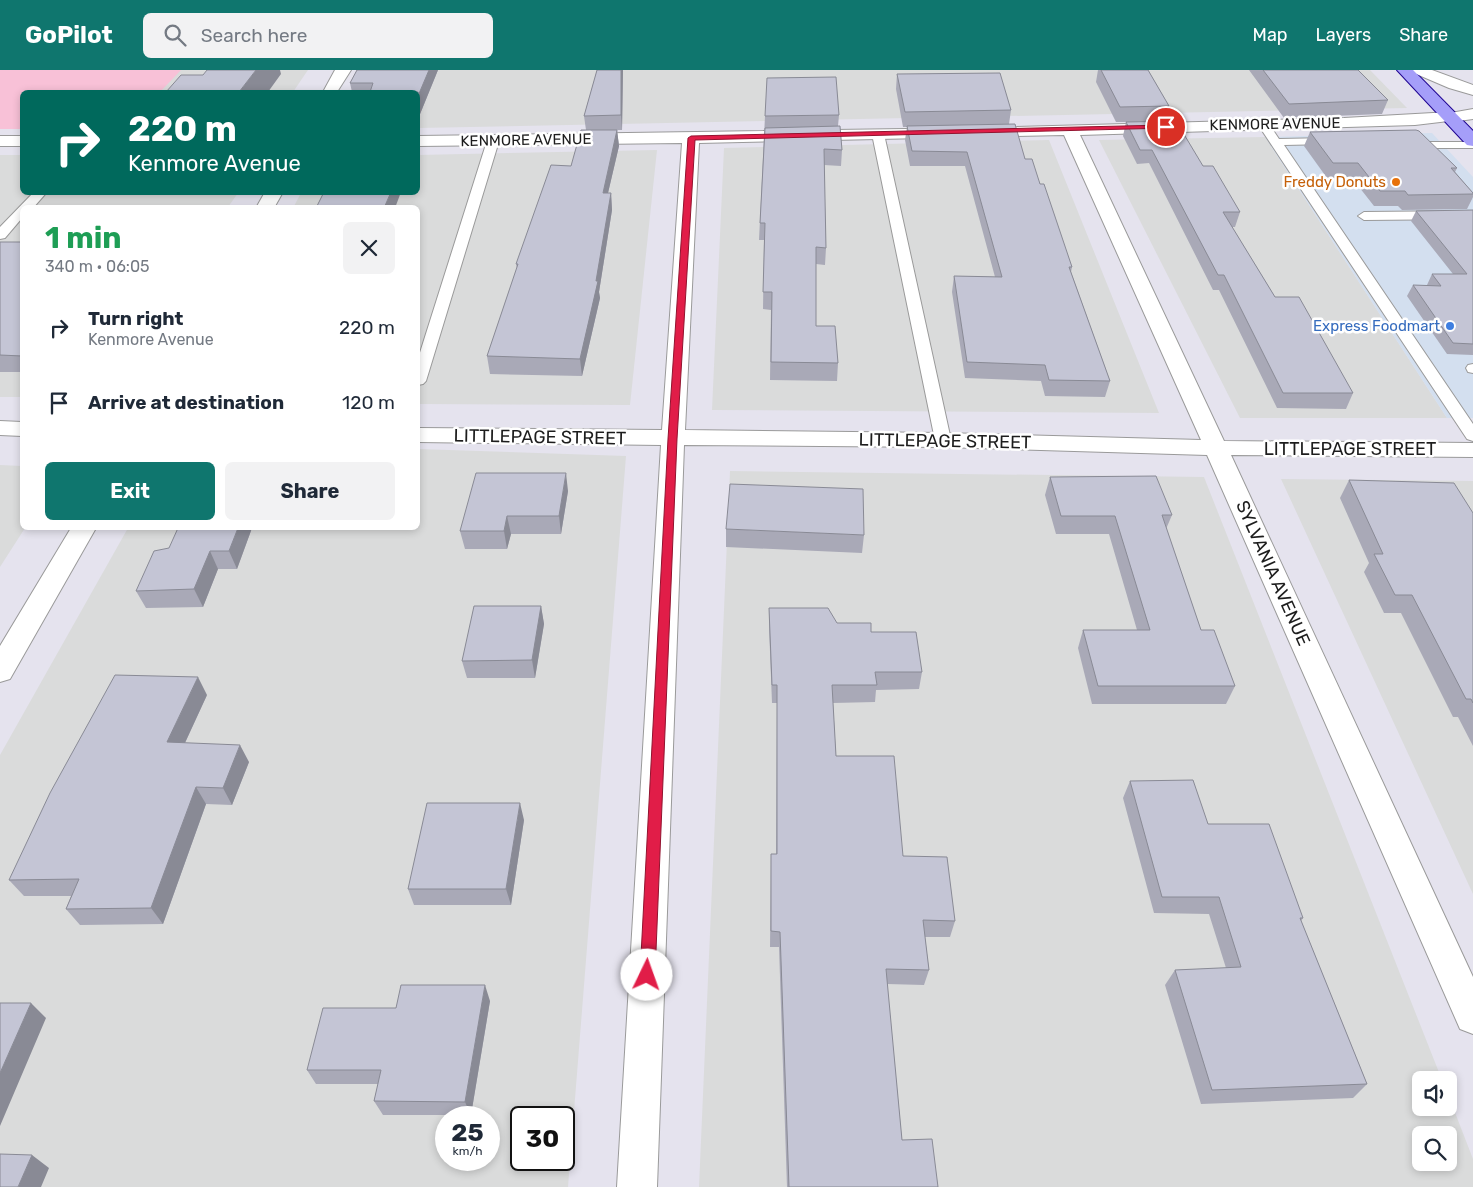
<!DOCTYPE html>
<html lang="en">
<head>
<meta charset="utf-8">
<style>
	:root { --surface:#fff; --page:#f2f2f3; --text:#1f2937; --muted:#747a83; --accent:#0f766e }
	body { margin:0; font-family:Rubik,sans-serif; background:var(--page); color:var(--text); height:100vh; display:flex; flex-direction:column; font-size:19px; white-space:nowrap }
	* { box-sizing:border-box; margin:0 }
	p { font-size:16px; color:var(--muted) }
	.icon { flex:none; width:28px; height:28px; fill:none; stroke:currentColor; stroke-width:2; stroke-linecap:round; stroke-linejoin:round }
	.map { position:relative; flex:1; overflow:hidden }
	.panel { position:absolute; left:20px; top:135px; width:400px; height:325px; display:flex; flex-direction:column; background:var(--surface); border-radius:8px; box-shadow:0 2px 8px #0003 }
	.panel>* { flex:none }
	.guide { position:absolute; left:20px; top:20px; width:400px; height:105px; border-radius:8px; box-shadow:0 2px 8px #0003; background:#00695c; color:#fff; overflow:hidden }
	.buttons { position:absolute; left:1412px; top:1001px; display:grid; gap:10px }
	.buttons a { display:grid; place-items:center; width:45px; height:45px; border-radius:8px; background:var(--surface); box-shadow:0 2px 8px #0003; font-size:25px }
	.speed { position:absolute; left:435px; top:1036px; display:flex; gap:10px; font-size:25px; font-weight:700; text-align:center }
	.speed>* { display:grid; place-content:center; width:65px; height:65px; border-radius:50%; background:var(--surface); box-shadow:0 2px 8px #0003; line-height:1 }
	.speed small { font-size:12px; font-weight:400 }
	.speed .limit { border:2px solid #111; border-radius:8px; background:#fff; color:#111 }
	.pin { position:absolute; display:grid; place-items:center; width:42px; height:42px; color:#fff; margin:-21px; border:2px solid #fff; border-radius:50%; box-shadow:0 1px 5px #0007 }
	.me { position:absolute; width:55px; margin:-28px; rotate:3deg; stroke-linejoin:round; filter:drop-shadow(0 0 4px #0008) }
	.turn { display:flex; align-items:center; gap:18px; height:105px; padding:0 25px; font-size:22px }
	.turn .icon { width:65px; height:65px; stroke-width:2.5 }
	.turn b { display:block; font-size:35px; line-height:42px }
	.round { display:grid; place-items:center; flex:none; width:52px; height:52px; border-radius:8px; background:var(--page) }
	.summary { display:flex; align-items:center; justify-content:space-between; height:85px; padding:0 25px }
	h1 { font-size:30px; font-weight:700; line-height:38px; color:#1e9e55 }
	.action { display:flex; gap:10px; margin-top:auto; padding:10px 25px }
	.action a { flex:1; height:58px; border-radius:8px; background:var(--accent); color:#fff; font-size:20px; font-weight:700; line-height:58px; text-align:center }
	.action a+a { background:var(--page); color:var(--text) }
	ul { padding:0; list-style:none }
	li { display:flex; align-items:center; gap:15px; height:75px; padding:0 25px }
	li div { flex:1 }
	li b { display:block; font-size:19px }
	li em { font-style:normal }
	header { display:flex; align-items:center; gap:30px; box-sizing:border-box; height:70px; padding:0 25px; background:var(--accent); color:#fff }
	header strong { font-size:24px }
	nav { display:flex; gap:28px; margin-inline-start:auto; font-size:18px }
	.search { width:350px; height:45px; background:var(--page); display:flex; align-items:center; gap:12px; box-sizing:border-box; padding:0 18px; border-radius:8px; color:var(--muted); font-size:19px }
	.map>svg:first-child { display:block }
	.residential { fill:#dadbdb; fill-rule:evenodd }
	.commercial { fill:#d3dfef }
	.park { fill:#f8c1d7 }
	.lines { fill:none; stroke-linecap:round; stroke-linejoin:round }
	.service-casing { stroke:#9a9a9a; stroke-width:2 }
	.minor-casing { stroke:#9a9a9a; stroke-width:2 }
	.tertiary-casing { stroke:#9a9a9a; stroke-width:2 }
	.primary-casing { stroke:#1f0492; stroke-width:2 }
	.service { fill:#fff; fill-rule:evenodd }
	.minor { fill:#fff; fill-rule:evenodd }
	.tertiary { fill:#fff; fill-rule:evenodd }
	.primary { fill:#a59ef9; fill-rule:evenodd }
	.wall { fill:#a9a9b7 }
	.shaded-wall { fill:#898a95 }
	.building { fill:#c4c5d5; stroke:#898a95 }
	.route { fill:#e11d48; stroke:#92132f }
	.food-dot { fill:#e8710a; stroke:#fff; stroke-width:2 }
	.shop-dot { fill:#3f7fe0; stroke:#fff; stroke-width:2 }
	.labels { text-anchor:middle; stroke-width:5; stroke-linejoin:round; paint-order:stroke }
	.far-street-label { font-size:15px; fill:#1d1d1d; stroke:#fff }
	.far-food-label { font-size:15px; fill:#c56008; stroke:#fff; text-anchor:end }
	.far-shop-label { font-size:15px; fill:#366cbe; stroke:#fff; text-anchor:end }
	.street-label { font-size:18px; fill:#1d1d1d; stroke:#fff }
</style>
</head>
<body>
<header>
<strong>GoPilot</strong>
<div class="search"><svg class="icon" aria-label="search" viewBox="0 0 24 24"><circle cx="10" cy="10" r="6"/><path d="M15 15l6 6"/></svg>Search here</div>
<nav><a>Map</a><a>Layers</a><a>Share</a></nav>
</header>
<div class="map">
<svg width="1473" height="1117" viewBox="0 0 1473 1117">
	<rect width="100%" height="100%" fill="#e5e3ee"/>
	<path class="residential" d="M180 0H308L293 22H160Z
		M368 0H1370L1407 38 418 58V22H355Z
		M1265 67 1447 348H1240L1099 70Z
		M1049 70 1159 343 712 340 724 78Z
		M657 80 630 335 418 334V138H293L301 123 418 122V85Z
		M0 85H22V122L238 123 228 137 22 138V327H0Z
		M418 379 626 386 568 1117H0V685L128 458H418ZM446 1048H489V1090H446ZM521 1048H564V1090H521Z
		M0 395 22 396V458H25L0 497Z
		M730 401 1204 407 1442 1010H1421V1038H1449V1027L1473 1089V1117H699ZM1421 1065H1449V1092H1421Z
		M1281 409 1473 411V824Z"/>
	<path class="commercial" d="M1432 63 1473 107V348H1447L1265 67Z"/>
	<path class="park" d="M0 0H181L160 22H22V59H0Z"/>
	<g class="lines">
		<g class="service-casing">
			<path id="service" d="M1263 50 1267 51 1279 69 1330 68 1336 71 1330 74 1284 75 1473 354V371L1467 369 1257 53Z
				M878 61 884 64 951 370 949 373H937L935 370 872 64Z
				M1410 66 1429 72H1473V78H1428L1406 71 1404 69Z
				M493 68 499 71 426 311 423 314 418 315V289L487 71Z
				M34 122H47L33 138H22V148L5 168 0 169V157Z
				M1473 141V149L1364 150 1358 146 1364 142Z
				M1473 294V303L1468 302 1466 298 1468 295Z"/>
		</g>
		<g class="minor-casing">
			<path id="minor" d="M335 0H351L337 22H323Z
				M1451 42 1457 44 1459 47 1457 50 1415 55 1080 65 1224 371 1473 373V387L1231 385 1473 907V964L1460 959 1207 385 943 377 684 375 657 1117H617L661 375 418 372V358L662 360 682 73 418 76V66L978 58 1344 48ZM1064 65 1201 370 943 363 685 360 699 73Z
				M0 66H22V76H0Z
				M265 122H283L274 138H256Z
				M0 351 22 352V366L0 365Z
				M71 458H96L10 609 0 612V576Z"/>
		</g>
		<g class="tertiary-casing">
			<path id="tertiary" d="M1411 0H1432L1473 15V25L1449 18 1414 3Z
				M1473 39V49L1451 52 1445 50 1443 47 1445 44Z"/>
		</g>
		<g class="primary-casing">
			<path id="primary" d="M1397 0H1413L1473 61V76L1467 75Z"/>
		</g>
		<use href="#service" class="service"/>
		<use href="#minor" class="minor"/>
		<use href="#tertiary" class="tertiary"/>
		<use href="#primary" class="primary"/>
	</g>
	<path class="wall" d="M357 0H438L418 49V22H352L350 13Z
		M597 0H623L622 60H617L619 76 608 123H611L612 140 599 222 600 228 582 306 490 304 487 286 517 199 516 194 571 96 586 60 584 46Z
		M1098 0H1148L1169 36 1165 51 1203 96 1240 142 1235 157H1232L1275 227 1353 323 1346 339 1277 338 1219 220H1213L1149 93 1137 94 1123 66 1126 52H1116L1096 12Z
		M1249 0H1358L1388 30 1382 44 1284 48Z
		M897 4 1011 40 1009 54 1025 89 1040 114 1072 197 1071 202 1110 311 1105 327 1045 326 1041 311 965 308 952 222 954 206 995 207 965 96H910L905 70 907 57H903L896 19Z
		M839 45 838 56 842 80 841 96 824 95 826 178 825 195 816 194V256L838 293 837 311 770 310 771 240 763 239 764 170H759L765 46Z
		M1310 62 1457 98 1455 102 1473 123V127L1467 139 1402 140 1398 136H1374L1352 108H1327L1304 76Z
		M1473 140V285L1447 284 1407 226 1413 215 1428 216 1427 215 1432 204H1453L1411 151 1416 141Z
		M0 172H22V302H0Z
		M1050 407 1172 445 1166 459 1201 560 1235 616 1226 634H1092L1078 578 1083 560H1137L1109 464H1056L1045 425Z
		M1349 410 1473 443V676L1458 647H1453L1401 543H1384L1364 502 1369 493 1340 428Z
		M568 421 561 464H511L507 479H465L460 461Z
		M252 458 237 499H218L203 537 146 538 136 521Z
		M726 459 864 465 862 483 726 477Z
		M541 536 544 554 535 608H467L462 591Z
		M769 538 837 553 871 562 922 602 919 619 876 620 875 632 833 633 836 686 903 786 955 851 950 867H925L929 900 924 915 887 914 902 1070 938 1117H787L779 877H770L771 784H776L777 633H772L769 556Z
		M207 625 185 673 249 692 232 735 206 734 163 854 80 855 66 839 71 826H24L9 810Z
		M1130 711 1208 754 1303 848 1301 851 1367 1014 1353 1028 1201 1034 1165 915 1175 900 1226 898 1209 844 1154 843 1123 728Z
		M524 750 511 835H414L408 819Z
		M490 931 471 1045H383L374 1031 378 1014H316L307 1000 396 938Z"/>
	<path class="shaded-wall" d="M256 0H280L281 4 268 22H239Z
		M429 0H438L418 49V26Z
		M621 0H623L622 60 621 45Z
		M617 60 619 76 604 140 603 123Z
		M391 122H401L395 138H384Z
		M611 123 612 140 599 222 600 228 582 306 580 289Z
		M566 403 568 421 561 464 559 446Z
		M507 446 511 464 507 479 504 461Z
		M238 458H252L237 499 229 481Z
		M210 481 218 499 203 537 194 519Z
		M541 536 544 554 535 608 532 590Z
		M198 607 207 625 177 690 167 672Z
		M240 675 249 692 232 735 223 718Z
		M196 717 206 734 163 854 151 838Z
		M520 733 524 750 511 835 506 819Z
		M485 915 490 931 471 1045 465 1032Z
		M31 933 46 948 0 1056V1003Z
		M32 1085 49 1098 41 1117H18Z"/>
	<path class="building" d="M207 0H256L239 22H166L181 5H203Z
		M357 0H429L418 26V22H370L373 13H350Z
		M597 0H621V45L584 46Z
		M1101 0H1148L1169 36 1120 37Z
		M1263 0H1358L1388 30 1289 34Z
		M1000 3 1011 40 905 42 897 4Z
		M836 7 839 45 765 46 767 8Z
		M1176 51 1203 96H1213L1240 142H1223L1275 227H1299L1353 323H1283L1224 205H1218L1152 80H1140L1126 52Z
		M1015 54 1025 89H1032L1040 114H1044L1072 197H1069L1110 311 1049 310 1045 295 967 292 954 206 1002 207 967 82 912 81 907 56Z
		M840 56 842 80 824 79 826 178 816 177V256H835L838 293 771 292 772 222H763L765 153H760L765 58Z
		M581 60H617L603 123H611L596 211H598L580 289 487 286 518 194H516L551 95 571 96Z
		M1416 60 1419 61 1457 98H1451L1473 123V124L1408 125 1405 121H1380L1358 93H1333L1310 62Z
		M324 122H391L384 138H311L312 136H317Z
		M1473 140V274L1453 273 1413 215 1441 216 1432 204H1467L1416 141Z
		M0 172H22V286L0 285Z
		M476 403H566L559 446H507L504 461H460Z
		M1156 406 1172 445H1162L1201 560H1214L1235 616H1098L1083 560H1150L1115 446H1061L1050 407Z
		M1349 410 1454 413 1473 443V633L1471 629H1466L1412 525H1395L1374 484H1383Z
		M730 414 863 419 864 465 726 459Z
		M178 458H238L229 481H210L194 519 136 521 154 481 169 478Z
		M474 536H541L532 590 462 591Z
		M769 538H828L837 553H871V562H916L922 602H875L877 615H832L836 686H894L903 786 947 787 955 851 923 850 929 900 886 899 902 1070 932 1069 938 1117H789L780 862 771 861V784H777V615H772Z
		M115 605 198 607 167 672 240 675 223 718 196 717 151 838 66 839 79 809 9 810 50 723Z
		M1193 710 1208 754H1269L1303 848H1300L1367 1014 1212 1020 1175 900 1241 897 1219 827H1162L1130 711Z
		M427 733H520L506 819H408Z
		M401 915H485L465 1032 374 1031 381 1000H307L323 938H396Z
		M0 933H31L0 1003Z
		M0 1084 32 1085 18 1117H0Z"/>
	<path class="route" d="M1166 55H1169V58L695 70 677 369 655 905 653 910 647 912 642 910 640 905 668 369 688 68 691 66Z"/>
	<circle class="food-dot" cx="1396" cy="112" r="5"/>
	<circle class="shop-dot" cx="1450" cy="256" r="5"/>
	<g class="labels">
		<g class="far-street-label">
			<text transform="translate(1275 54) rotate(-1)" y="5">KENMORE AVENUE</text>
			<text transform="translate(526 70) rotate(-1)" y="5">KENMORE AVENUE</text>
		</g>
		<g class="far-food-label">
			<text x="1386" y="117">Freddy Donuts</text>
		</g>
		<g class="far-shop-label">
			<text x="1440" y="261">Express Foodmart</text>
		</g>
		<g class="street-label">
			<text transform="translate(540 367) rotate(1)" y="6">LITTLEPAGE STREET</text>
			<text transform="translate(945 371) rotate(1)" y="6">LITTLEPAGE STREET</text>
			<text x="1350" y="385">LITTLEPAGE STREET</text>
			<text transform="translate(1273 503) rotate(66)" y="6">SYLVANIA AVENUE</text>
		</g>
	</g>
</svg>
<div class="buttons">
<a><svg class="icon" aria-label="sound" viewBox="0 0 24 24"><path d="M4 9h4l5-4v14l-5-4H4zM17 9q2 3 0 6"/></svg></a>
<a><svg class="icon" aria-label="search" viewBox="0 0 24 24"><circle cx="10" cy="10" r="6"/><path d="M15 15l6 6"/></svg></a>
</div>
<div class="speed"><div>25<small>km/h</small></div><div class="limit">30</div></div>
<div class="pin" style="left:1166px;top:57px;background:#d93025"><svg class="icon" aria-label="arrive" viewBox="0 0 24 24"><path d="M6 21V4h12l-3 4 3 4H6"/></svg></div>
<svg class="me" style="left:647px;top:905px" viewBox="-20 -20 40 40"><circle r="19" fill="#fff"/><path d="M0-13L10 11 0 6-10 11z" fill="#e11d48"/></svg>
<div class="guide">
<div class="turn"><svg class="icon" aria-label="right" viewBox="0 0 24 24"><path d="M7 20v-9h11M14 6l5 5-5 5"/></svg><div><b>220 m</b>Kenmore Avenue</div></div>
</div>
<section class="panel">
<div class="summary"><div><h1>1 min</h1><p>340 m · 06:05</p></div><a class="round"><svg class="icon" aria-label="close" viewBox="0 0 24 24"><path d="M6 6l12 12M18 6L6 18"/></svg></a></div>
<ul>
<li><svg class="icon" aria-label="right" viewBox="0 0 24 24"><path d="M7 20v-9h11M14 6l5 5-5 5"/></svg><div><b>Turn right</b><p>Kenmore Avenue</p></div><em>220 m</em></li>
<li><svg class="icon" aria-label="arrive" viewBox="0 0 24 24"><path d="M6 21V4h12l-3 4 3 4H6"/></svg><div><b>Arrive at destination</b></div><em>120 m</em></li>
</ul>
<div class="action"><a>Exit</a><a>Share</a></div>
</section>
</div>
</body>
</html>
